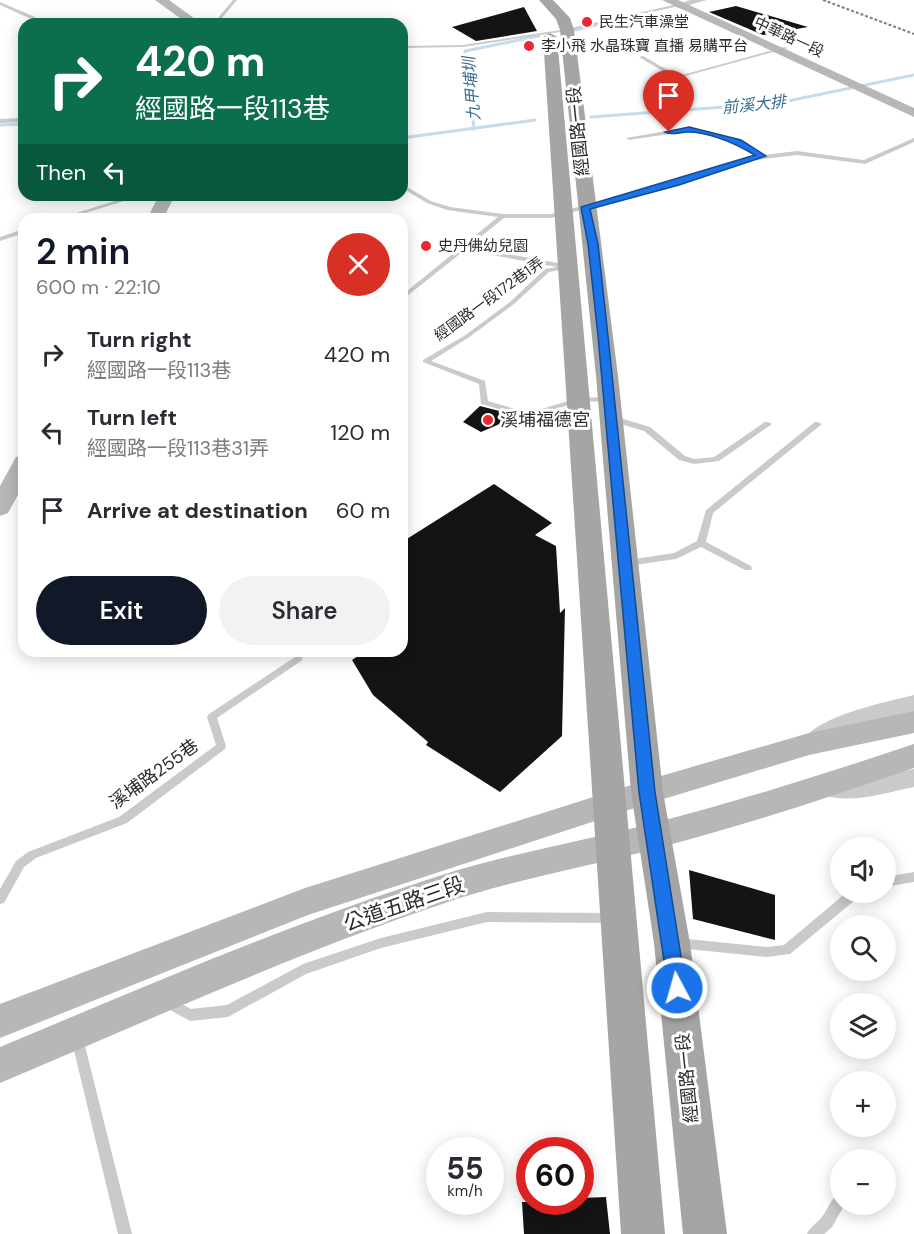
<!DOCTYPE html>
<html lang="en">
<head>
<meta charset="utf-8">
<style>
	:root { --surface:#fff; --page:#f2f2f3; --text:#2b2b33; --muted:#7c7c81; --accent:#111827 }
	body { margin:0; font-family:"DM Sans","Noto Sans TC",sans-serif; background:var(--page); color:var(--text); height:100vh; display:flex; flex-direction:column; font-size:22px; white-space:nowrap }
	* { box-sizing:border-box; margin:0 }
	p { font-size:20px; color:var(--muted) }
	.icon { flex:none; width:33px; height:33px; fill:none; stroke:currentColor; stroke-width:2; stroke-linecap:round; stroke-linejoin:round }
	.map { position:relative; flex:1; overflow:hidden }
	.drawer { position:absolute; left:18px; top:213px; width:390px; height:444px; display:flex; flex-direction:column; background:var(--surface); border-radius:18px; box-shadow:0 3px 15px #0003 }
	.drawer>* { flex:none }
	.guide { position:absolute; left:18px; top:18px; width:390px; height:183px; border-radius:18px; box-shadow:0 3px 15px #0003; background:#0b6e4f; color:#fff; overflow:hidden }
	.buttons { position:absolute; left:830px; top:837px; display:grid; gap:12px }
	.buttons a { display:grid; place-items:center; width:66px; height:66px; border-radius:50%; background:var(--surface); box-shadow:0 3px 15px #0003; font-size:30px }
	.speed { position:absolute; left:426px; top:1137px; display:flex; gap:12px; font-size:30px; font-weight:700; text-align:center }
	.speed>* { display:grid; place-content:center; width:78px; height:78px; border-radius:50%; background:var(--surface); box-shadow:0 3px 15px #0003; line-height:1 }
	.speed small { font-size:15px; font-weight:400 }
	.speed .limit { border:9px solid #d22; background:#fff; color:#111 }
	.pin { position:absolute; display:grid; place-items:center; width:51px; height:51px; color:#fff; margin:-62px -26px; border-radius:50% 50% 50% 0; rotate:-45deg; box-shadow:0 0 6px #0007 }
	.pin .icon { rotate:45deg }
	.me { position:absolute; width:66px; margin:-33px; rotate:354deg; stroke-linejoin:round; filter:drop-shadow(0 0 4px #0008) }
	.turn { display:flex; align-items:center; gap:21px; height:126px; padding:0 18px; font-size:27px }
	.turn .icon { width:78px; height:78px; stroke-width:2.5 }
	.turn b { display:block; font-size:42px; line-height:51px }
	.then { display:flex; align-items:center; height:57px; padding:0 18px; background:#0003; gap:12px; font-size:22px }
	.round { display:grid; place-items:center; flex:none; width:63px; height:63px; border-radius:32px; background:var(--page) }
	.summary { display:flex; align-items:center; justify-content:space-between; height:102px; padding:0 18px }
	h1 { font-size:36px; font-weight:600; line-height:45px; color:var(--accent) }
	.cta { display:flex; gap:12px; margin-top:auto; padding:12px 18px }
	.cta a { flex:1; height:69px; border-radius:36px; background:var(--accent); color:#fff; font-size:24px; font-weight:600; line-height:69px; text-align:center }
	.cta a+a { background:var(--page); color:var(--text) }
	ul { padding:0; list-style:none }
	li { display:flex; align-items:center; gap:18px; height:78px; padding:0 18px }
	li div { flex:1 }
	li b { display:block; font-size:22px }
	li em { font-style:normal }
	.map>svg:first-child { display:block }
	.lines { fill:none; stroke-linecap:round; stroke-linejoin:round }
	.stream { stroke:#c5dced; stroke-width:3 }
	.building { fill:#141414 }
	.lane { fill:#cacaca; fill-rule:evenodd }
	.street { fill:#cacaca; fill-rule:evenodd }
	.secondary { fill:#b7b7b7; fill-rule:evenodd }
	.primary { fill:#a5a5a5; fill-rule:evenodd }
	.rail { stroke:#828282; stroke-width:2; stroke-dasharray:3 2; stroke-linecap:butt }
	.route { fill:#1a73e8; stroke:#114b97; stroke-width:1.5 }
	.poi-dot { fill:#ed2730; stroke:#fff; stroke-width:2 }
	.labels { text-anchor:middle; stroke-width:6; stroke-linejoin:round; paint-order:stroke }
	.far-poi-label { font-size:15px; fill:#2d2d2d; stroke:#fff; text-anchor:start }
	.far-street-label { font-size:15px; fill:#2d2d2d; stroke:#fff }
	.far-water-label { font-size:16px; font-style:italic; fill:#386d92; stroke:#fff }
	.street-label { font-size:18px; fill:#2d2d2d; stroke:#fff }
	.poi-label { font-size:18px; fill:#2d2d2d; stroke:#fff; text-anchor:start }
	.near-street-label { font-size:21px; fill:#2d2d2d; stroke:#fff }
</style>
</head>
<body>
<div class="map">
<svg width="914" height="1234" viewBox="0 0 914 1234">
	<rect width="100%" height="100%" fill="#fff"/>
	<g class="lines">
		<path class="stream" d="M575 30 623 18
			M591 117 778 103 914 75
			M0 125 24 124
			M474 129 465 51 539 36
			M402 138 535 120"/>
	</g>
	<path class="building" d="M736 6 808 27 763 35 709 12Z
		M524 7 537 31 476 41 452 27Z
		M480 406 507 413 516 417 481 432 463 422Z
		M494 484 552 523 535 535 556 546 560 613 565 608 562 736 500 792 426 745 428 742 373 695 352 660 366 651H402V542Z
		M689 870 775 895V940L693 919Z
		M606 1197 610 1234H524L522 1202H580V1198Z"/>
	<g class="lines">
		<path class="lane" d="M233 0H237L217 24H213Z
			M0 2 35 17 37 24H33L31 19 0 5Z
			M678 4 679 6 567 31 463 47 402 48V46L463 45 567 29Z
			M784 47 788 48 682 77 671 76 639 57 643 56 674 74 682 75Z
			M24 118V122L0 123V119Z
			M689 127 741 141 764 155 797 151 864 160 914 138V142L865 164 797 155 748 161 678 184 551 218H504L468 247 558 263 560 264V266L566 265 569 267 566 269 549 272 514 304 468 338 431 361 485 381 488 401 528 413 578 398 609 397H612V401L579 402 528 417 481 404 479 384 423 362V360L464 336 510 302 545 269 557 267 465 250 402 300V295L498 217 447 210 427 203 402 188V184L431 201 450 207 503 214H551L674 182 745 158 758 156 737 143 689 131 629 140 626 138Z
			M134 195H143L66 219H57Z
			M24 229V233L0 241V237Z
			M611 417H617L650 427 685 456 694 459 714 457 765 422H768L772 424 719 461 694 464 679 460 644 431 611 421Z
			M815 422H818L822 424 713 513 706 542 751 566 752 568 751 570H745L701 547 676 559 628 566 625 565 624 563 625 561 628 560 674 553 697 541 706 510Z
			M298 655 301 657 303 659 301 661 217 718 226 746 225 749 127 823 36 858 24 867 4 903 0 904V889L16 861 28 852 119 817 216 745 207 717 209 714Z
			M914 872V882L885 887V877Z
			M847 892H861L860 896 790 954 767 957 678 948 674 947 672 943 674 939 678 938 767 947 784 945Z
			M487 912 612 913 616 914 618 918 616 922 612 923 487 922 381 948 306 974 228 1017 190 1021 163 1006 161 1002 163 998 167 996 191 1009 227 1005 303 964 381 938Z
			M77 1032 81 1034 83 1038 132 1234H118L71 1038 73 1034Z
			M864 1152 869 1154 870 1160H857L859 1154Z
			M840 1193V1204H845L832 1227 824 1234H807C810 1227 816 1224 821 1218 828 1210 830 1198 840 1193Z"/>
		<path class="street" d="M690 0H707L678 8 674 5Z
			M914 695V711L855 727 811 751 804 749 801 743C815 716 886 702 914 695Z
			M914 769V787C884 793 851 805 820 794L817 788 820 782 827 779 860 781Z"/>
		<path class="secondary" d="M155 0H169L202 24H188Z
			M662 0H678L914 108V117Z
			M159 195H175L163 219H147Z
			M24 455V484L8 513 0 516V486L16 457Z
			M914 711V733L809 755 647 804 308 915 0 1038V1004L305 888 647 780 809 733Z
			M914 744V768C828 798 742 826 654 849 583 868 511 880 442 904 290 955 148 1021 0 1083V1047C146 986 291 923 442 875 512 853 584 841 654 823 742 800 828 773 914 744Z"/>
		<path class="primary" d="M539 0H553L570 18 574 30 618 376 663 792 690 943 727 1234H683L654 943 631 792 596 376 560 30 556 19Z
			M550 33 557 37 665 1234H621L543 37Z"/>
		<path class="rail" d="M823 0 914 34"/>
	</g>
	<path class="route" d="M689 127 741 140 766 156 679 185 590 209 598 244 608 336 655 792 686 988 684 994 677 996 671 994 668 988 639 792 598 336 588 244 581 207 755 155C736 144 710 132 688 132 679 132 672 136 665 132Z"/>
	<g class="poi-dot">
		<circle cx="587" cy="22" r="6"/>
		<circle cx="529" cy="46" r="6"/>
		<circle cx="426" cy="246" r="6"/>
		<circle cx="488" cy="420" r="6"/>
	</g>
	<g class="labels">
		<g class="far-poi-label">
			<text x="599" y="27">民生汽車澡堂</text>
			<text x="541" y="51">李小飛 水晶珠寶 直播 易購平台</text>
			<text x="438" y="251">史丹佛幼兒園</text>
		</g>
		<g class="far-street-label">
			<text transform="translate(789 37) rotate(25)" y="5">中華路一段</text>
			<text transform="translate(489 299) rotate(-36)" y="5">經國路一段172巷1弄</text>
		</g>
		<g class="far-water-label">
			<text transform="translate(471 89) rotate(-95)" y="6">九甲埔圳</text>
			<text transform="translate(754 104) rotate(-6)" y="6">前溪大排</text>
		</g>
		<g class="street-label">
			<text transform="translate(578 131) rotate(-96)" y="6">經國路一段</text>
			<text transform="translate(154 774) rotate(-36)" y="6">溪埔路255巷</text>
			<text transform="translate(687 1078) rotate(-96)" y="6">經國路一段</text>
		</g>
		<g class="poi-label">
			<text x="500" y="426">溪埔福德宮</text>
		</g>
		<g class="near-street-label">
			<text transform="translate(404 904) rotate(-19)" y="7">公道五路三段</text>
		</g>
	</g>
</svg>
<div class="buttons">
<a><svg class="icon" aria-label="sound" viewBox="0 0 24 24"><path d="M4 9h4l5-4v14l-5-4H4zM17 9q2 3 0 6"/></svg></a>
<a><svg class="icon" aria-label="search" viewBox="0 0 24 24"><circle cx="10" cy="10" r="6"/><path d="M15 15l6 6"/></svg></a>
<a><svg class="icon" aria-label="layers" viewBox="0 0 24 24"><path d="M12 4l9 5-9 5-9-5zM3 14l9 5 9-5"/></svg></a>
<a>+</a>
<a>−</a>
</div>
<div class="speed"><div>55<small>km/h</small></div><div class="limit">60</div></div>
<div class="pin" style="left:669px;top:132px;background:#d93025"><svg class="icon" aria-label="arrive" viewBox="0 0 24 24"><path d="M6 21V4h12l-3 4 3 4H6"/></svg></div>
<svg class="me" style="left:677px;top:988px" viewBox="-20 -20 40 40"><circle r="17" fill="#1a73e8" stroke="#fff" stroke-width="3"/><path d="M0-11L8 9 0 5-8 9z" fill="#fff"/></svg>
<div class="guide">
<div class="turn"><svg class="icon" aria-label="right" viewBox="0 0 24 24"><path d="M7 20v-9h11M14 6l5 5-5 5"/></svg><div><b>420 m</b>經國路一段113巷</div></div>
<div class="then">Then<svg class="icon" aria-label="left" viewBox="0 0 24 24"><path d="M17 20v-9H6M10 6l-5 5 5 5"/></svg></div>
</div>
<section class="drawer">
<div class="summary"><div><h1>2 min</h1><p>600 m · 22:10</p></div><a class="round" style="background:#d93025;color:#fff"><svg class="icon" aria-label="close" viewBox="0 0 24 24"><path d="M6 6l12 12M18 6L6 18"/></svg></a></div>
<ul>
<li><svg class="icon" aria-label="right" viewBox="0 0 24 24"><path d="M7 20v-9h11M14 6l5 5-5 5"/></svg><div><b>Turn right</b><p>經國路一段113巷</p></div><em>420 m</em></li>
<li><svg class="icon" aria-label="left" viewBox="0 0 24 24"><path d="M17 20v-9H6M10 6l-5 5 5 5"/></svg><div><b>Turn left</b><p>經國路一段113巷31弄</p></div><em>120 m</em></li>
<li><svg class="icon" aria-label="arrive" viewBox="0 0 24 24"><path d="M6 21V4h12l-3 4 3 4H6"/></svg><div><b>Arrive at destination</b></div><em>60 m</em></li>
</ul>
<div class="cta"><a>Exit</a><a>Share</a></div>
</section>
</div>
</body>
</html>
